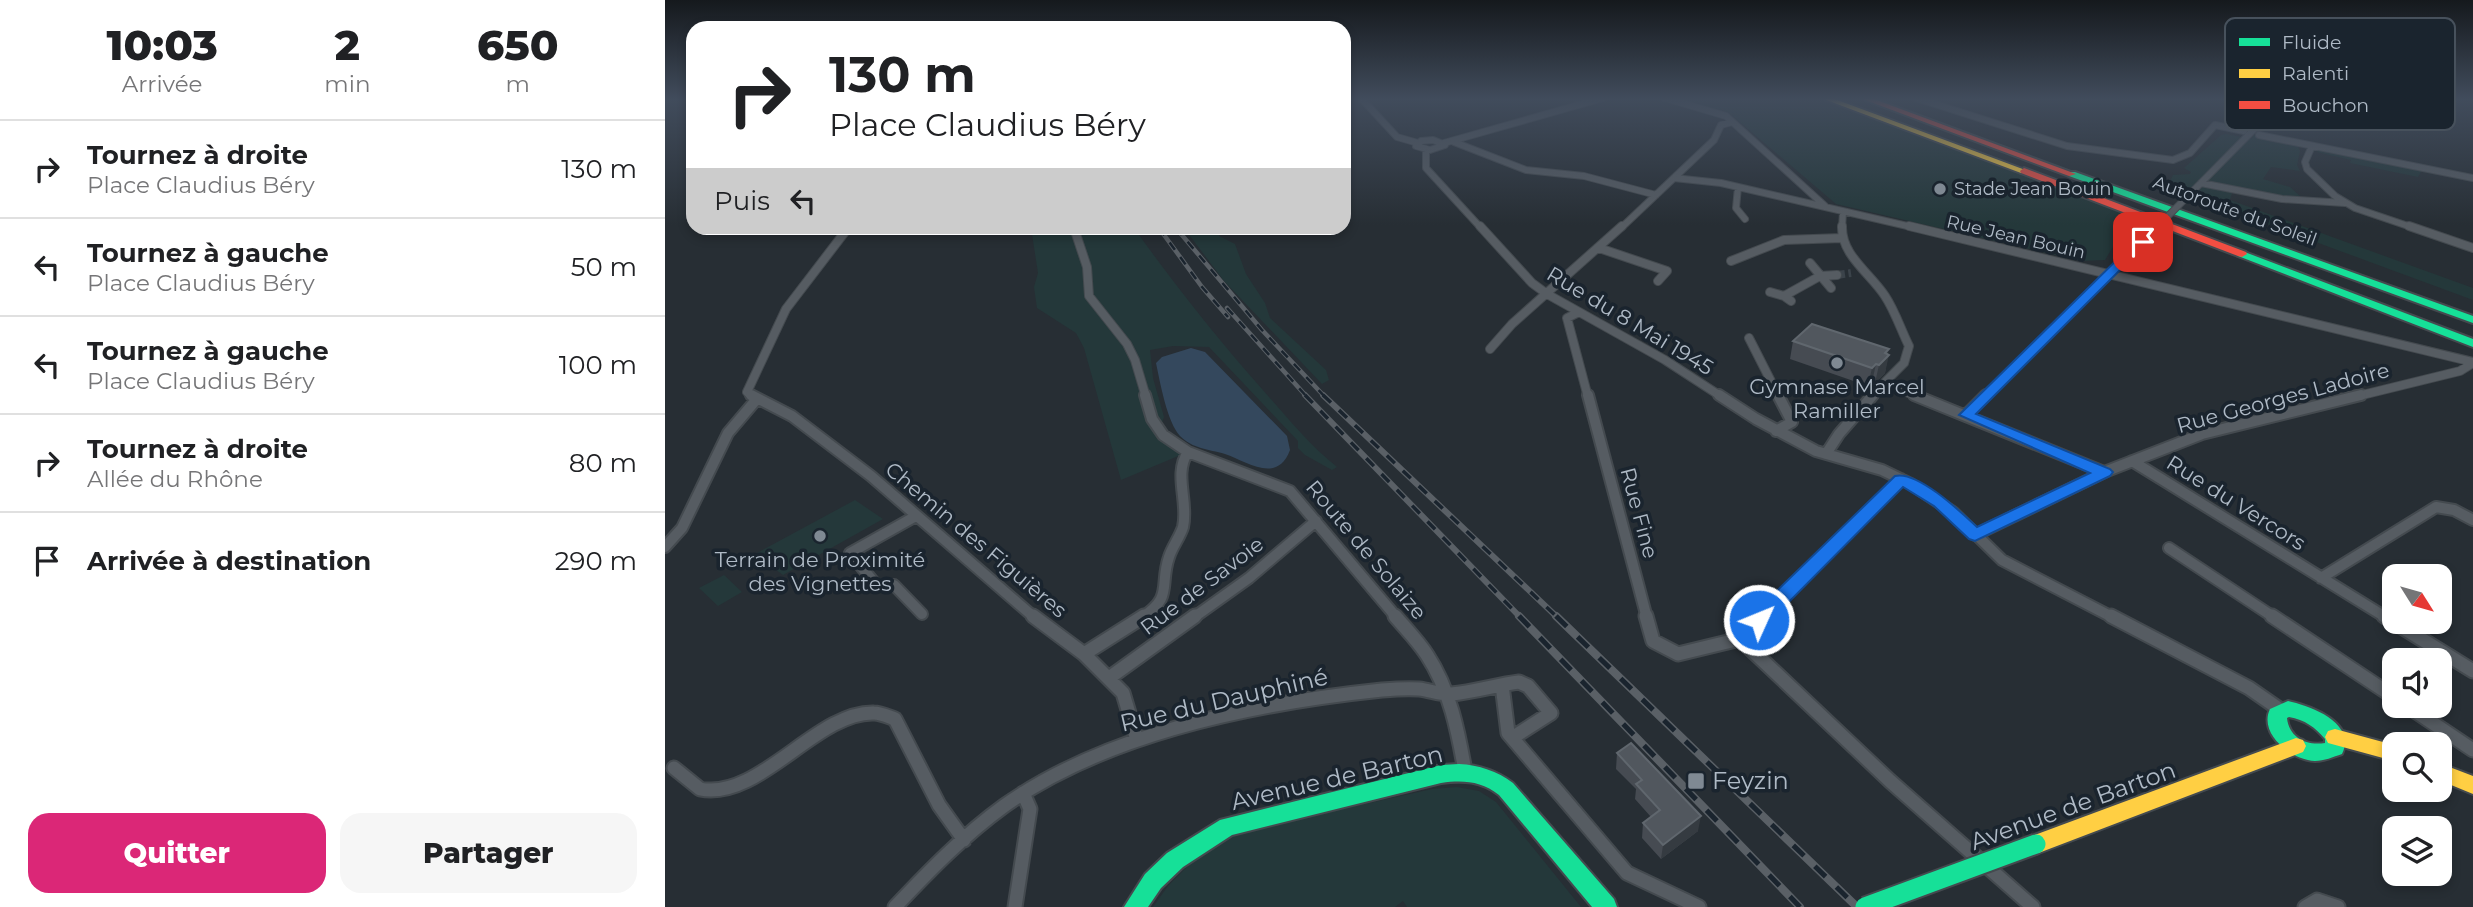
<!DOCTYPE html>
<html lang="fr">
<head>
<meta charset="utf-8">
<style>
	:root { --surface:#fff; --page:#f6f6f6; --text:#202124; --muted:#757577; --line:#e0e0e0; --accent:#db2777 }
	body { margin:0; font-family:Montserrat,sans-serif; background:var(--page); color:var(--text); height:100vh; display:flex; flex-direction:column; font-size:26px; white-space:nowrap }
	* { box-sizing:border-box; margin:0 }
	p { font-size:23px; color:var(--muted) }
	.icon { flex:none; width:38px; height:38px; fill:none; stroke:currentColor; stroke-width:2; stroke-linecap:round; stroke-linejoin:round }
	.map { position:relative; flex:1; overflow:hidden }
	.panel { display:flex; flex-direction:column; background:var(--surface); width:665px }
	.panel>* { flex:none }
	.guide { position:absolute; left:21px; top:21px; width:665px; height:214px; border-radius:21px; box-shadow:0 4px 10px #0003; background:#fff; color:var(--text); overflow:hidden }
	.needle { width:46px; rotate:127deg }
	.tools { position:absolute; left:1717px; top:564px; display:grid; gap:14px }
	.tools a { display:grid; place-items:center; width:70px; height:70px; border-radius:14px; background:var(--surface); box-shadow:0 4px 10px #0003; font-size:35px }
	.pin { position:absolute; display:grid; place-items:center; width:60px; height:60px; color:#fff; margin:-30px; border-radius:14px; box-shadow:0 4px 10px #0006 }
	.me { position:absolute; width:77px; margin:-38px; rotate:46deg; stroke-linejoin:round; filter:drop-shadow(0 0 5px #0008) }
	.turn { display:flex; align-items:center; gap:24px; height:147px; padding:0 28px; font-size:32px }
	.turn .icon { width:91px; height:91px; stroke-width:2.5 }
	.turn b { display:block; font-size:49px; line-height:60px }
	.then { display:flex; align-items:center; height:66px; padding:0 28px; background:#0003; gap:14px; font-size:26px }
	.eta { display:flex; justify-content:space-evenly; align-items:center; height:119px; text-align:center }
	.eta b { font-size:42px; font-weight:800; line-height:49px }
	.primary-button { display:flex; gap:14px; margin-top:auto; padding:14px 28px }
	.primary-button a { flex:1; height:80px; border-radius:21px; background:var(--accent); color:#fff; font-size:28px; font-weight:800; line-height:80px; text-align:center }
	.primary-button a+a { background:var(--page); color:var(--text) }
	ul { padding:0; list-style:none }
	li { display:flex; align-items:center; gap:21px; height:98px; padding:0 28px; border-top:2px solid var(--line) }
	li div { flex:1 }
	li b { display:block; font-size:26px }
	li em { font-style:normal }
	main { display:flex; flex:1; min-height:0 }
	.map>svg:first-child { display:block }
	.green { fill:#24383a }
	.water { fill:#34485d }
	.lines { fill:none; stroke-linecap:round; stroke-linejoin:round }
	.street-tunnel { stroke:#3b434a; stroke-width:8; stroke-dasharray:8 3.5; stroke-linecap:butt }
	.street-far3-casing { stroke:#444a4f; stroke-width:8 }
	.street-far2-casing { stroke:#444a4f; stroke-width:10 }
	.street-far1-casing { stroke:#444a4f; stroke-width:14 }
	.street-casing { stroke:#444a4f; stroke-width:17 }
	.fast-casing { stroke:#444a4f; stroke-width:4 }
	.slow-casing { stroke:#444a4f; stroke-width:4 }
	.jam-casing { stroke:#444a4f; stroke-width:4 }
	.street-far3 { stroke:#565c62; stroke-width:6 }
	.street-far2 { stroke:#565c62; stroke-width:8 }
	.street-far1 { stroke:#565c62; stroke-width:10 }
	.street { stroke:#565c62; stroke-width:13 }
	.fast { fill:#16e098; fill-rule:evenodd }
	.slow { fill:#ffcf43; fill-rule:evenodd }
	.jam { fill:#f24e42; fill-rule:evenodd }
	.rail-far2-casing { stroke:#5a6066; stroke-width:4.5 }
	.rail-far1-casing { stroke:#5a6066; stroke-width:6 }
	.rail-casing { stroke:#5a6066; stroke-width:8 }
	.rail-far2 { stroke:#1a242e; stroke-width:2.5; stroke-dasharray:9; stroke-linecap:butt }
	.rail-far1 { stroke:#1a242e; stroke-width:3.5; stroke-dasharray:11; stroke-linecap:butt }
	.rail { stroke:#1a242e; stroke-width:5; stroke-dasharray:15; stroke-linecap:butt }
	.street-bridge-casing { stroke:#444a4f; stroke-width:8; stroke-linecap:butt }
	.fast-bridge-casing { stroke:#444a4f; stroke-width:23; stroke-linecap:butt }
	.street-bridge { stroke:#565c62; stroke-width:6 }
	.fast-bridge { stroke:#16e098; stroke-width:19 }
	.wall { fill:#464b52 }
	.shaded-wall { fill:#353b41 }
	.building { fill:#51575e; stroke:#60676e; stroke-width:2 }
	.route { fill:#1a73e8; stroke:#114b97; stroke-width:2 }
	.poi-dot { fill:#7f8993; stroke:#1a242e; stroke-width:2.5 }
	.labels { text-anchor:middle; stroke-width:7; stroke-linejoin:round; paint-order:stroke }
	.far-poi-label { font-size:18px; fill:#afbac6; stroke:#1a242e; text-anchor:start }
	.far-street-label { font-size:18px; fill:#afbac6; stroke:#1a242e }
	.street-label { font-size:21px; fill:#afbac6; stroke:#1a242e }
	.poi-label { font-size:21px; fill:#afbac6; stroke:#1a242e }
	.near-street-label { font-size:24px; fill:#afbac6; stroke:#1a242e }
	.near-poi-label { font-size:24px; fill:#afbac6; stroke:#1a242e; text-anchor:start }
	.key { fill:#1a242e; stroke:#47515c; stroke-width:2 }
	.key-label { font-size:19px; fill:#afbac6 }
</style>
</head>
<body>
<main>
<section class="panel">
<div class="eta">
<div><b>10:03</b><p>Arrivée</p></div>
<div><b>2</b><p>min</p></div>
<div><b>650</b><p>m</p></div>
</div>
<ul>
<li><svg class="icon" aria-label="right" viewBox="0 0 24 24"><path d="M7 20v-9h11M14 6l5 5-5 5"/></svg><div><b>Tournez à droite</b><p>Place Claudius Béry</p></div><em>130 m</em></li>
<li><svg class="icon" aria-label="left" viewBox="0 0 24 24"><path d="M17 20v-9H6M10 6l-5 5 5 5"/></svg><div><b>Tournez à gauche</b><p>Place Claudius Béry</p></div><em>50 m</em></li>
<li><svg class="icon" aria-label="left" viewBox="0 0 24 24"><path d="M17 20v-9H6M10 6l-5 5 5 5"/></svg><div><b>Tournez à gauche</b><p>Place Claudius Béry</p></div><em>100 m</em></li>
<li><svg class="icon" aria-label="right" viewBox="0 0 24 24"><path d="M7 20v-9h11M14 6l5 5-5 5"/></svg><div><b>Tournez à droite</b><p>Allée du Rhône</p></div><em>80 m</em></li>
<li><svg class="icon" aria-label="arrive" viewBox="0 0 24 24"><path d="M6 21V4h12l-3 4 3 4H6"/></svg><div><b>Arrivée à destination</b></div><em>290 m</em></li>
</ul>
<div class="primary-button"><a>Quitter</a><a>Partager</a></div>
</section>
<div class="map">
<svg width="1808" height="907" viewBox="0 0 1808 907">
	<rect width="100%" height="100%" fill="#272e34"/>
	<path class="green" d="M1011 98H1150L1468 214 1440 260 1416 261 1171 204 1063 112Z
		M1594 98 1640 101 1611 131 1573 123 1571 120Z
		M1561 134 1586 139 1589 135 1632 144 1635 151 1632 165 1635 171 1606 167 1598 179 1625 187 1636 197 1634 200 1569 187 1565 200 1808 288V300L1553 206 1501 190 1508 175 1525 174 1526 172 1519 168 1556 135Z
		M1654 149 1757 170 1753 177 1685 163 1686 160 1652 152Z
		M366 228H469C509 284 551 337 597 389 621 416 643 444 672 467L667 470 640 455 633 448V441L544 347 508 346 485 350 488 378 499 417 491 438 518 454 456 480 419 348 411 333 372 308 369 287 373 273Z
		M519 228H554V236L570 244 581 274 600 303 605 318 661 370 664 380 657 384 559 281Z
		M190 500 218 519 118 575 90 554Z
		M59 575 77 592 53 606 34 588Z
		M792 787 814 791 831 802 916 907H742L738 901 730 907H488L503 886 537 852 579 831 767 789Z"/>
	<path class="water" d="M526 348 540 352 622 436 625 450C612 485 581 461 560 454 543 449 528 449 515 436 502 422 495 382 491 363L497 357Z"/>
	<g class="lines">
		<path class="street-tunnel" d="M1172 275 1186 273"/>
		<g class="street-far3-casing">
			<path id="street-far3" d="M696 98 732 137 753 143
				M1000 98 1061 116 1160 206
				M1251 98 1402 146 1508 160 1525 153 1550 125 1579 131
				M1594 135 1808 178
				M768 140 780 145 765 150 751 146 756 141Z
				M789 142 861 170 919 176 991 195
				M779 143 938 98
				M1647 146 1640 162 1642 169 1670 196 1690 208 1749 228
				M761 150V168L816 228
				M1009 178 1056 183 1251 228
				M1536 183 1617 199 1680 203
				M1073 187 1071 208 1080 219
				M1523 196 1620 98
				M956 228 1049 140 1056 125 1067 122
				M1177 228 1178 212
				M1491 228 1494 225"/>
		</g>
		<g class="street-far2-casing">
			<path id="street-far2" d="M815 226 867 283 882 294 1000 360 1057 397
				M1177 226C1176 255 1205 273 1220 296 1230 311 1236 330 1244 346L1239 363 1219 383
				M1244 226 1808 362
				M1744 226 1808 248
				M409 228 422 267 424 296 462 344 470 360 481 397
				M934 248 1002 271 993 281
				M1066 261 1119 240 1177 238
				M1145 263 1166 288
				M1105 292 1119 296
				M1126 301 1119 296 1155 276 1172 275
				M914 312 902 318 923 397
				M1084 338 1114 397
				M825 349 847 324 957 226
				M87 397 82 392 121 309 183 228
				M1207 397 1219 383 1253 397
				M1319 397 1493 226
				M1689 397 1795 371 1808 363"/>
		</g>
		<g class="street-far1-casing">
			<path id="street-far1" d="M86 395 127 416 206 476 370 618
				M480 395 487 419 498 435 523 452 625 491 732 618
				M923 395 982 618
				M1054 395 1091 419 1151 451 1217 470 1246 484 1288 512 1337 560 1449 618
				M1249 395 1439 472
				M1301 415 1321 395
				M1111 431 1127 422 1113 395
				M1161 454 1174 434 1208 395
				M1467 461 1722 618
				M251 516 185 553 212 586 229 585 257 614
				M1310 535 1442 471 1537 434 1696 395
				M0 547 17 528 63 433 91 400
				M1504 548 1610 618
				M1656 578 1771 507 1789 510 1808 520
				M476 618C509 597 494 586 504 557 507 547 515 537 518 527 524 502 508 474 523 452
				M528 618 584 578 651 521
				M1096 618 1236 479"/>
		</g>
		<g class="street-casing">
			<path id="street" d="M368 616 419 654 458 693 472 740
				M730 616C741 629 753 641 762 655 785 690 793 731 800 771
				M981 616 988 641 1013 654 1075 639
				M1446 616 1584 688 1617 711
				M1607 616 1729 697
				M1719 616 1808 671
				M1075 639 1225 781 1368 907
				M1075 639 1098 616
				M419 654 479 616
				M444 678 530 616
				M837 685 843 733 962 873 1034 907
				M1741 705 1808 750
				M9 768 35 789C94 801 152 711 209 713 216 713 224 717 230 719L274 805 299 840
				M230 907C264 871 299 835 339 806 443 732 593 703 717 690 729 689 742 688 754 689 765 690 775 695 786 694 809 692 831 685 854 682L863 686 886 713 847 738
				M350 907 365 809 358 793
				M1640 907 1652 900 1673 907"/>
		</g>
		<g class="fast-casing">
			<path id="fast" d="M1404 172H1410L1808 316V323L1404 176Z
				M1577 251 1808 339V347L1573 256 1572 254Z
				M1623 701C1646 706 1692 723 1677 754 1668 757 1659 761 1650 761 1627 760 1593 734 1605 709ZM1624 717C1640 720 1650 727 1660 739V743C1642 746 1624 738 1622 718Z
				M794 764C814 765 832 771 848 783L949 899 952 907H927L834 795C816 781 798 780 776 783L567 835 518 867 496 888 483 907H459L480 874 502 853 555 820 776 765Z"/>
		</g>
		<g class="slow-casing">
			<path id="slow" d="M1156 98H1167L1363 171 1356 173Z
				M1670 729 1729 745V761L1663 743 1660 737 1663 731Z
				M1631 738 1638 740 1641 746 1638 752 1371 854 1364 851 1360 844 1364 837Z
				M1774 763 1808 776V794L1774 780Z"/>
		</g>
		<g class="jam-casing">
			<path id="jam" d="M1195 98H1206L1411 174 1404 176Z
				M1359 168 1581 252 1582 254 1577 257 1573 256 1356 173 1355 171Z"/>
		</g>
		<use href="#street-far3" class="street-far3"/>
		<use href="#street-far2" class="street-far2"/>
		<use href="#street-far1" class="street-far1"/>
		<use href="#street" class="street"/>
		<use href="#fast" class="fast"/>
		<use href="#slow" class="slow"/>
		<use href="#jam" class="jam"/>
		<g class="rail-far2-casing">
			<path id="rail-far2" d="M494 228 537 287 563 317
				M511 228 597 330 660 397
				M562 308 642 397"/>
		</g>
		<g class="rail-far1-casing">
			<path id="rail-far1" d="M640 395 856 618
				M658 395 893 618"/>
		</g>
		<g class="rail-casing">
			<path id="rail" d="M854 616 1135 907
				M891 616 1192 907"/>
		</g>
		<use href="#rail-far2" class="rail-far2"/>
		<use href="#rail-far1" class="rail-far1"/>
		<use href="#rail" class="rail"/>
		<g class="street-bridge-casing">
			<path id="street-bridge" d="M1494 225 1523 196"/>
		</g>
		<g class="fast-bridge-casing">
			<path id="fast-bridge" d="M1200 907 1371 844"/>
		</g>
		<use href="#street-bridge" class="street-bridge"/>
		<use href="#fast-bridge" class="fast-bridge"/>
	</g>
	<path class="wall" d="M1128 341 1223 354 1220 373 1210 383 1207 382 1203 386 1125 359Z
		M952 753 1033 831 996 859 977 838 978 823 986 817 970 799 971 789 951 769Z"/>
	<path class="shaded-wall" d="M1224 349 1222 357 1224 355 1220 373 1210 383 1214 365 1220 353Z
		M1211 364 1207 382 1203 386 1207 368Z
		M1036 816 1033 831 996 859 998 845Z"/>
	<path class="building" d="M1147 324 1224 349 1220 353 1224 355 1214 365 1211 364 1207 368 1128 341Z
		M966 743 1036 816 998 845 978 823 995 810 971 784 977 780 952 753Z"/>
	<linearGradient id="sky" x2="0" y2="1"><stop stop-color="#15191d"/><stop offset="0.44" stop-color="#414c5c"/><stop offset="1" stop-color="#414c5c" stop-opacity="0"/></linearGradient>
	<rect width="1808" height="225" fill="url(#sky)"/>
	<path class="route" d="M1473 239 1483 242 1311 414 1445 469 1448 472 1445 476 1310 541 1304 539 1269 506 1238 487 1101 625 1094 627 1087 625 1084 620 1087 615 1230 476C1252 470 1296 512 1312 527L1425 473 1294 415Z"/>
	<g class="poi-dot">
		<circle cx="1275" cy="189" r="7"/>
		<circle cx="1172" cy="363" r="7"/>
		<circle cx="155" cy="536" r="7"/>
		<rect x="1022" y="772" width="18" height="18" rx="3.5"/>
	</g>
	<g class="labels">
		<g class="far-poi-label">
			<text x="1289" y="195">Stade Jean Bouin</text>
		</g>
		<g class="far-street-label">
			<text transform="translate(1570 211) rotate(20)" y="6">Autoroute du Soleil</text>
			<text transform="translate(1351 237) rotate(13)" y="6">Rue Jean Bouin</text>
		</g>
		<g class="street-label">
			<text transform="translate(965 321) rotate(31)" y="7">Rue du 8 Mai 1945</text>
			<text transform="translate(1618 398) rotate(-15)" y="7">Rue Georges Ladoire</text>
			<text transform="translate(1571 503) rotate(32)" y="7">Rue du Vercors</text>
			<text transform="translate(974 513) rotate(75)" y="7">Rue Fine</text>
			<text transform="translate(311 540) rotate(40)" y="7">Chemin des Figuières</text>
			<text transform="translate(701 550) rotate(50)" y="7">Route de Solaize</text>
			<text transform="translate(537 586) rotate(-37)" y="7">Rue de Savoie</text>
		</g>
		<g class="poi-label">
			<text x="1172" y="394">Gymnase Marcel<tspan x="1172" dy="24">Ramiller</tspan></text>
			<text x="155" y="567">Terrain de Proximité<tspan x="155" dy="24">des Vignettes</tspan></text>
		</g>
		<g class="near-street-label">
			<text transform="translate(559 700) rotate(-13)" y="8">Rue du Dauphiné</text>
			<text transform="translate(672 778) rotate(-13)" y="8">Avenue de Barton</text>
			<text transform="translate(1408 806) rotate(-20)" y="8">Avenue de Barton</text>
		</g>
		<g class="near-poi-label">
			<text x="1047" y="789">Feyzin</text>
		</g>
	</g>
	<rect x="1560" y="18" width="230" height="112" rx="10" class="key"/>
	<rect x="1574" y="38" width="31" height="8" fill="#16e098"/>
	<rect x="1574" y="69" width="31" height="9" fill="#ffcf43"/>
	<rect x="1574" y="101" width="31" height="8" fill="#f24e42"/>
	<g class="key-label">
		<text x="1617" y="49">Fluide</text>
		<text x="1617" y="80">Ralenti</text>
		<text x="1617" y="112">Bouchon</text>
	</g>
</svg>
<div class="tools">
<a><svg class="needle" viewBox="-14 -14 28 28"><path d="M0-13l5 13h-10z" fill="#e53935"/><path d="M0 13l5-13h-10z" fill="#757577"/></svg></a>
<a><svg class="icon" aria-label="sound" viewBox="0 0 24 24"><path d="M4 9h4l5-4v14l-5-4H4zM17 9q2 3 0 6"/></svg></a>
<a><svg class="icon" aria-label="search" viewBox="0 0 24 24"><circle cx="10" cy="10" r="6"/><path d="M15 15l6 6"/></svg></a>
<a><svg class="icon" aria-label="layers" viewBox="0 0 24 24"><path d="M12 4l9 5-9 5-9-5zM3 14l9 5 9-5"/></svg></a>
</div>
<div class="pin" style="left:1478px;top:242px;background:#d93025"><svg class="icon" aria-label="arrive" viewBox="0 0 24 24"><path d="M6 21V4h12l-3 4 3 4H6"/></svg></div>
<svg class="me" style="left:1094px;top:620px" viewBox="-20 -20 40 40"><circle r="17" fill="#1a73e8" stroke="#fff" stroke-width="3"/><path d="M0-11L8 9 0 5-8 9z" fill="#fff"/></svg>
<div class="guide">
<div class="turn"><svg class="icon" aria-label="right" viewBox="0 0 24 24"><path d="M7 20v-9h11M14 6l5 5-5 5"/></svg><div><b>130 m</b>Place Claudius Béry</div></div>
<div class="then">Puis<svg class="icon" aria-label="left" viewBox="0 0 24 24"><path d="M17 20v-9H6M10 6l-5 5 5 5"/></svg></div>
</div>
</div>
</main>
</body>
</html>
